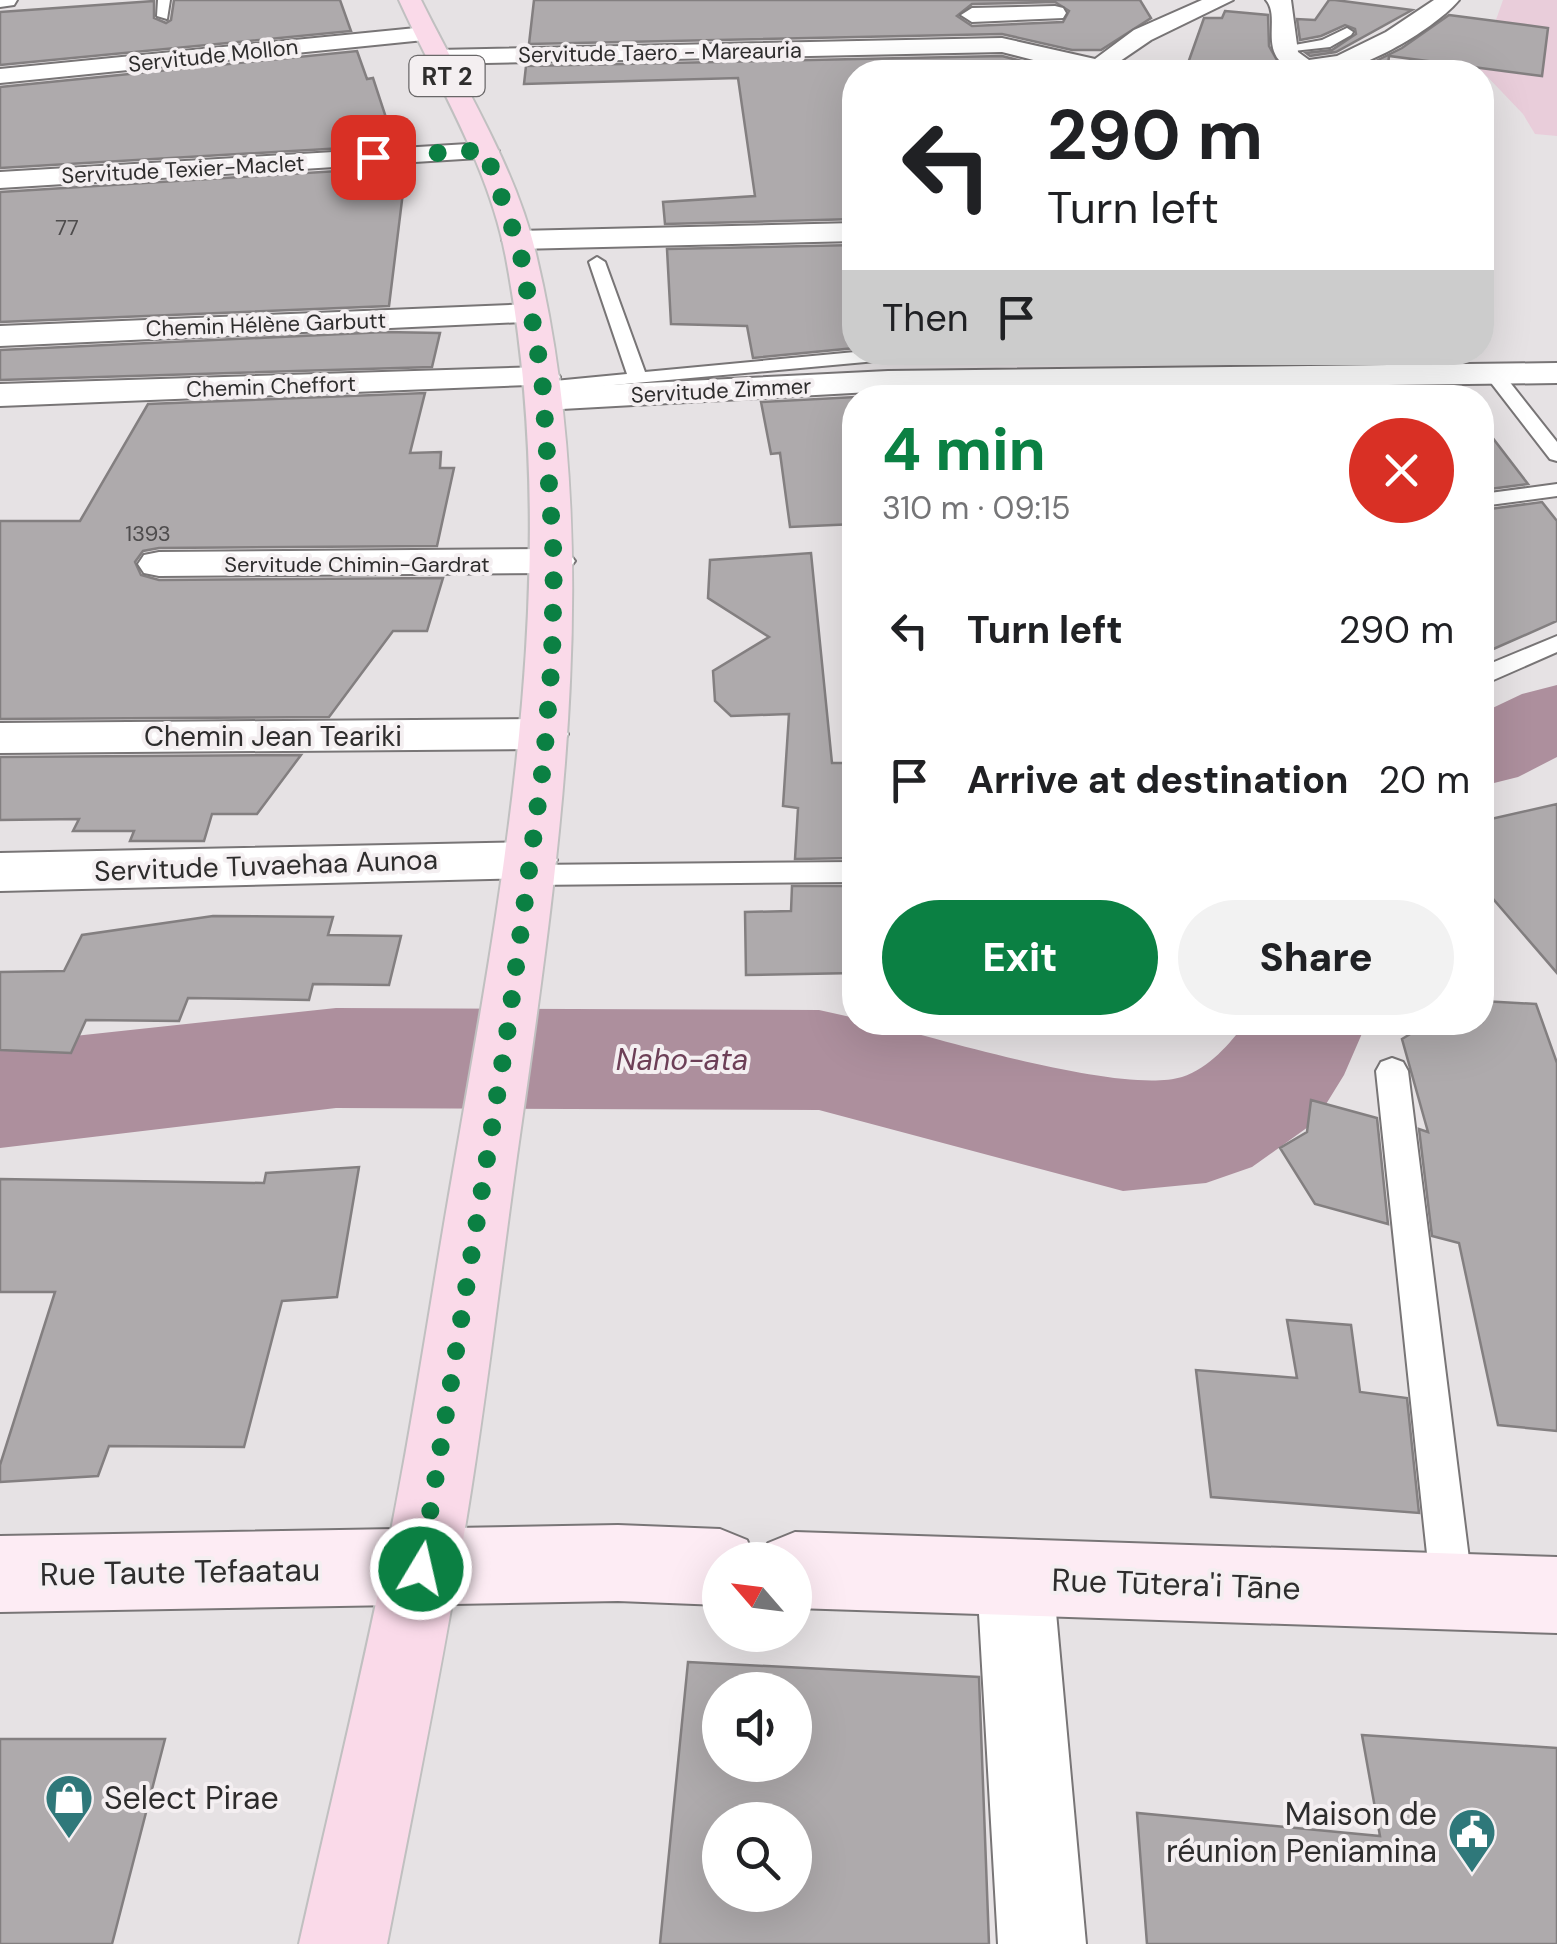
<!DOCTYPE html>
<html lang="en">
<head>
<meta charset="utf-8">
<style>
	:root { --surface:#fff; --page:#f2f2f2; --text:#202124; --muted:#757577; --accent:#0b8043 }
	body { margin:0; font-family:"DM Sans",sans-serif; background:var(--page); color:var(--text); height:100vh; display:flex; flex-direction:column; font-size:38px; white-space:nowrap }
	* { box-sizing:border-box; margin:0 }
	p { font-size:32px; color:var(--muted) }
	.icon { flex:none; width:55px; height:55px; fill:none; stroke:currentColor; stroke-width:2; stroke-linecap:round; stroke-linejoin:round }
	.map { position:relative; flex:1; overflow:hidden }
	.side { position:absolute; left:842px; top:385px; width:652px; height:650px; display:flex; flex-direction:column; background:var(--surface); border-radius:40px; box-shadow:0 10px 40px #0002 }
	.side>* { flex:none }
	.guide { position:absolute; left:842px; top:60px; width:652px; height:305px; border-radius:40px; box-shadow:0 10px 40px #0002; background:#fff; color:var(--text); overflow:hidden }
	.needle { width:65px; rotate:298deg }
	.buttons { position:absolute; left:702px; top:1542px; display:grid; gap:20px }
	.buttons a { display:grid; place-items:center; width:110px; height:110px; border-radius:50%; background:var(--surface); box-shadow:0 10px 40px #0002; font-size:50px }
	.pin { position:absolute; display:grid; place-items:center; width:85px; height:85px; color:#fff; margin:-42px; border-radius:20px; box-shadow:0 5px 15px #0006 }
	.me { position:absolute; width:110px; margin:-55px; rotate:9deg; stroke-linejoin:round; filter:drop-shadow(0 0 8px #0008) }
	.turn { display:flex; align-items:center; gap:35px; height:210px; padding:0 40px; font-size:45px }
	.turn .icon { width:130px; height:130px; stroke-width:2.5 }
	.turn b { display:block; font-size:70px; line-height:85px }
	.then { display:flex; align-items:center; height:95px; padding:0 40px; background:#0003; gap:20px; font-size:38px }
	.round { display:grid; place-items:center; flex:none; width:105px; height:105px; border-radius:52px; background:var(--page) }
	.head { display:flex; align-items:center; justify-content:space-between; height:170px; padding:0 40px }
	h1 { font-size:60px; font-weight:800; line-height:75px; color:var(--accent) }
	.primary-button { display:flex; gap:20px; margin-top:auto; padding:20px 40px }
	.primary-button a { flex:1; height:115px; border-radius:60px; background:var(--accent); color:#fff; font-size:40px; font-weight:800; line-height:115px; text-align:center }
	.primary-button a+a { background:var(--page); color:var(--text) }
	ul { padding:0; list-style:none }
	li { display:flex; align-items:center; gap:30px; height:150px; padding:0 40px }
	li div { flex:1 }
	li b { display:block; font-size:38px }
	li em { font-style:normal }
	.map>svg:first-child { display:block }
	.green { fill:#e9cdda }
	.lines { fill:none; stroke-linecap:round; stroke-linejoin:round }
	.river { fill:#ad8f9d; fill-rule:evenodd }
	.building { fill:#aeaaac; stroke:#837f80; stroke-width:2.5; fill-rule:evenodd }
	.service-casing { stroke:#787576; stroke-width:4 }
	.minor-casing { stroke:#787576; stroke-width:4 }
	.secondary-casing { stroke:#787576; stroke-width:4 }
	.primary-casing { stroke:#c0c0c0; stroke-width:4 }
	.service { fill:#fff; fill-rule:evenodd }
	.minor { fill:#fff; fill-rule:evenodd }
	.secondary { fill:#fdecf4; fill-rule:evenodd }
	.primary { fill:#fadae9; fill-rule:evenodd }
	.route { stroke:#0b8043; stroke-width:18; stroke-dasharray:0 32.4 }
	.labels { text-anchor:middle; stroke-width:8; stroke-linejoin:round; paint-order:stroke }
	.far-street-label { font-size:22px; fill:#2e2d2d; stroke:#f4eff1 }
	.number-label { font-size:22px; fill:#4e4c4d }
	.shield { fill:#f4eff1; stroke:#696768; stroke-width:2.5 }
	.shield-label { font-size:25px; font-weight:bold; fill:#2e2d2d }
	.street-label { font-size:28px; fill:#2e2d2d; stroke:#f4eff1 }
	.water-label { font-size:30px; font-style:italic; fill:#6d3f57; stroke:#f4eff1 }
	.near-street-label { font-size:32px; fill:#2e2d2d; stroke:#f4eff1 }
	.near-poi-label { font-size:32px; fill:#2e2d2d; stroke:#f4eff1; text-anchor:start }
</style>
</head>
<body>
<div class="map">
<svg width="1557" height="1944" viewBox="0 0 1557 1944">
	<rect width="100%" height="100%" fill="#e6e2e4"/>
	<path class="green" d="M1503 0H1557V136L1535 134 1523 114 1479 68Z"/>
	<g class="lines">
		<path class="river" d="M1557 685V757L1518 777 1482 786V713L1522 694Z
			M336 1008 819 1010 855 1018V1022H872C941 1039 1122 1095 1182 1077 1209 1068 1230 1044 1246 1022H1367L1344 1075 1315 1122 1252 1167 1206 1183 1123 1191 819 1110 336 1108 0 1148V1044Z"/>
	</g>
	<path class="building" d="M174 0H340L351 31 0 65V12L154 1V18L166 23 171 20Z
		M534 0H1140L1151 18 1101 50H1072L1002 34 529 44ZM1055 2 1069 11 1063 22 972 26 957 16 972 4Z
		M1329 0H1335L1412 10 1336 52 1310 56 1306 53 1332 50 1356 34 1355 29 1345 25 1321 36 1300 40 1297 19 1315 20Z
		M1225 11 1268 15 1269 46 1279 64H1251L1250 71 1187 66 1204 18H1222Z
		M1449 15 1548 28 1542 76 1389 56 1388 65H1368L1402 48Z
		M357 51 367 79 373 78 395 145 0 168V87Z
		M1002 56 1049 68 1048 72H855V219L665 224 663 202 755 196 738 78 524 84 526 66Z
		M402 167 405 176 389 306 0 322V192Z
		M855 245V348L753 358 747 326 671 324 667 249Z
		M385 332 440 333 432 367 0 380V350Z
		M425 393 410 453 441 452 440 468H454L437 546 159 548 143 551 135 562 141 575 159 580 443 578 427 631H393L329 717 0 719V521H80L148 404Z
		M855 397V524L790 527 780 453 771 454 761 402Z
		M1482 424 1528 484 1482 490Z
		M1542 502 1557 521V621L1482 654V510Z
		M811 553 832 763H855V858L795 859 798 808 783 806 789 714 731 716 715 701 713 671 769 637 708 598 710 560Z
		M301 755 257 814H212L204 841H130L134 831H73L79 819 0 820V757Z
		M1557 804V973L1482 886V821Z
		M792 886H855V973L746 975 745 912 791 911Z
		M213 916 333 917 328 935 401 936 389 985 313 984 309 1000 188 998 179 1021 86 1020 71 1053 0 1050V972L64 971 82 935Z
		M1482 1001 1536 1004 1557 1063V1431L1498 1425 1459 1243 1432 1236 1419 1129 1428 1132 1402 1039 1430 1022H1482Z
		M1311 1100 1377 1118 1388 1224 1315 1204 1280 1148 1307 1132Z
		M359 1167 337 1297 282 1301 244 1447 109 1446 98 1476 0 1482V1465L55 1292H0V1179L264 1183 266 1173Z
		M1287 1320 1351 1325 1360 1392 1407 1398 1419 1513 1211 1497 1196 1370 1297 1378Z
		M688 1662 979 1677 989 1944H660ZM720 1690H795V1765H720ZM720 1820H795V1895H720Z
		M1362 1735 1557 1748V1944H1147L1137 1813 1380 1836Z
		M0 1739H165L112 1944H0Z"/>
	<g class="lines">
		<g class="service-casing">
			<path id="service" d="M158 0H170L167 19 157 16Z
				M1347 28 1353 32 1351 35 1330 47 1284 52 1278 48 1322 40Z
				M597 257 605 262 645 372 855 352H918L909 358 537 392V384L544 382 627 374 589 262Z
				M1494 369 1501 371 1557 442V461L1550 459 1485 375Z
				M1557 484V496L1482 506V494Z
				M1557 636V652L1482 685V667Z
				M855 862V882L529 885 519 882 515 875 519 868 529 865Z
				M1392 1058 1403 1062 1408 1071 1473 1591 1467 1606 1452 1612 1437 1606 1431 1591 1424 1526 1376 1071 1381 1062Z"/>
		</g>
		<g class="minor-casing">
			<path id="minor" d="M0 0H17L14 5 0 7Z
				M1202 0H1233L1151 40 1104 72 1076 71 1002 52 437 64 425 57 437 50 1002 38 1095 59 1134 30Z
				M1266 0H1291L1298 52 1309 60 1337 56 1386 32 1434 0H1459C1432 33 1315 104 1279 60 1264 42 1279 15 1266 0Z
				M1055 6 1063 8 1066 13 1063 18 972 22 961 15 972 8Z
				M426 27 434 29 438 34 434 39 0 83V69Z
				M485 143 499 151 495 157 0 188V172Z
				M855 223V241L517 249 506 246 502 240 506 234 517 231Z
				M532 304 544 307 548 314 544 321 0 346V326Z
				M1557 363V383L888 391 544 410 531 407 526 399 531 391 544 388 888 371Z
				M543 367 555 370 560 377 555 384 0 406V384Z
				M554 549 568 552 575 561 568 570 554 573 159 576 144 573 138 564 144 555 159 552Z
				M545 719 562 723 568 734 562 745 545 749 0 753V723Z
				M531 842 549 847 557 860 549 873 531 878 0 891V853Z
				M1015 1541 1042 1552 1053 1579 1086 1944H998L977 1579 988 1552Z"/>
		</g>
		<g class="secondary-casing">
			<path id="secondary" d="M618 1525 720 1529 747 1540 755 1560H720V1605L618 1601 0 1612V1536Z
				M795 1532 1557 1557V1633L795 1608V1560H761L768 1543Z"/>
		</g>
		<g class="primary-casing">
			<path id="primary" d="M399 0H421C462 83 514 163 536 254 607 551 559 859 517 1156 500 1278 486 1401 466 1522 443 1663 414 1804 387 1944H299C331 1801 366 1659 394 1515 417 1397 434 1278 455 1160 507 862 563 560 506 258 489 166 437 84 399 0Z"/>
		</g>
		<use href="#service" class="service"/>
		<use href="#minor" class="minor"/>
		<use href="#secondary" class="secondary"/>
		<use href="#primary" class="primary"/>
	</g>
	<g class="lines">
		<path class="route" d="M373 157 485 150 520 250 542 376 554 561 552 659 544 759 507 1034 421 1569"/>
	</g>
	<defs>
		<g id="shop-pin" transform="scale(2.5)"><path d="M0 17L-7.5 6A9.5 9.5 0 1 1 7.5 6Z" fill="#2f787a" stroke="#f4eff1"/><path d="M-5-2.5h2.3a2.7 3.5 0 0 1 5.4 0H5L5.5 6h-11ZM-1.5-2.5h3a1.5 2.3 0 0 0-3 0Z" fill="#fff"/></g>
		<g id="civic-pin" transform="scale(2.5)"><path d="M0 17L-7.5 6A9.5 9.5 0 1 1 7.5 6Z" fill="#2f787a" stroke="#f4eff1"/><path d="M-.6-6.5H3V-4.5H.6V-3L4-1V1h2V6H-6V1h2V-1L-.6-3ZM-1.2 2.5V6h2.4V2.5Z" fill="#fff"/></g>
	</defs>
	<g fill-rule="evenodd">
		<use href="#shop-pin" x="69" y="1798"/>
		<use href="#civic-pin" x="1472" y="1832"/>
	</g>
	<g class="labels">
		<g class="far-street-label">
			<text transform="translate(660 52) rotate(-1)" y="8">Servitude Taero - Mareauria</text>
			<text transform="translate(213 55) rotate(-6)" y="8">Servitude Mollon</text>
			<text transform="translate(183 169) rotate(-3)" y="8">Servitude Texier-Maclet</text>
			<text transform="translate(266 324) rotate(-2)" y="8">Chemin Hélène Garbutt</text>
			<text transform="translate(271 386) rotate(-2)" y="8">Chemin Cheffort</text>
			<text transform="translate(721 390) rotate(-3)" y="8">Servitude Zimmer</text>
			<text x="357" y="572">Servitude Chimin-Gardrat</text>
		</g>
		<g class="number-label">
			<text x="67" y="235">77</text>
			<text x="148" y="541">1393</text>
		</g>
		<rect class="shield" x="409.5" y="56" width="75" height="40" rx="8"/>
		<g class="shield-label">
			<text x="447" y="85">RT 2</text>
		</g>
		<g class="street-label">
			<text x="273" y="746">Chemin Jean Teariki</text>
			<text transform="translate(266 865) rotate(-2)" y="10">Servitude Tuvaehaa Aunoa</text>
		</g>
		<g class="water-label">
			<text x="682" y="1070">Naho-ata</text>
		</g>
		<g class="near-street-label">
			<text transform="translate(180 1572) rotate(-1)" y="11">Rue Taute Tefaatau</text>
			<text transform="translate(1176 1584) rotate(2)" y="11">Rue Tūtera'i Tāne</text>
		</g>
		<g class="near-poi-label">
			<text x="104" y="1809">Select Pirae</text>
			<text x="1437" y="1825" text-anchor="end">Maison de<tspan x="1437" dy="37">réunion Peniamina</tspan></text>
		</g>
	</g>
</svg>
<div class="buttons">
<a><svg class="needle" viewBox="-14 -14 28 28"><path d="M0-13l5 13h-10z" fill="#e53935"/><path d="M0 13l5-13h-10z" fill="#757577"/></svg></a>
<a><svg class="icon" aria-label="sound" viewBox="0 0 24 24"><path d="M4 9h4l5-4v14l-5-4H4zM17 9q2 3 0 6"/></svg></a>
<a><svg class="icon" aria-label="search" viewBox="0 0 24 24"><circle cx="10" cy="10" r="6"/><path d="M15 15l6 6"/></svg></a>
</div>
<div class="pin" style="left:373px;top:157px;background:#d93025"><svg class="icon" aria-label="arrive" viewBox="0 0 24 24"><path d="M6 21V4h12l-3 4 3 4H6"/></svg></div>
<svg class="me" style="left:421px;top:1569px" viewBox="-20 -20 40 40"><circle r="17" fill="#0b8043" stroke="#fff" stroke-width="3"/><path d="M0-11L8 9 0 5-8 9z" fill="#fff"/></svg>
<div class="guide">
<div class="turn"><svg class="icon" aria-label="left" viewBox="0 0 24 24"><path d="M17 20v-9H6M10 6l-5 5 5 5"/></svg><div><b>290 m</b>Turn left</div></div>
<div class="then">Then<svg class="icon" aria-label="arrive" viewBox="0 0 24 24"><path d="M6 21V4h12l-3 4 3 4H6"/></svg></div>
</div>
<section class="side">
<div class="head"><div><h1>4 min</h1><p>310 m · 09:15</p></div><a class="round" style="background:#d93025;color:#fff"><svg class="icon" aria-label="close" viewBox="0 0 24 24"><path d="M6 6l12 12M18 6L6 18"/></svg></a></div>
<ul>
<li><svg class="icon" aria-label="left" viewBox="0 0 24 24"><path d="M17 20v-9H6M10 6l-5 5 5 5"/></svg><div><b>Turn left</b></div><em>290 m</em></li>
<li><svg class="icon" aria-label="arrive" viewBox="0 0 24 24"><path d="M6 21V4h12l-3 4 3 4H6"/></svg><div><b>Arrive at destination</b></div><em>20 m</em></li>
</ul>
<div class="primary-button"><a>Exit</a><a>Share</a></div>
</section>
</div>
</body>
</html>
